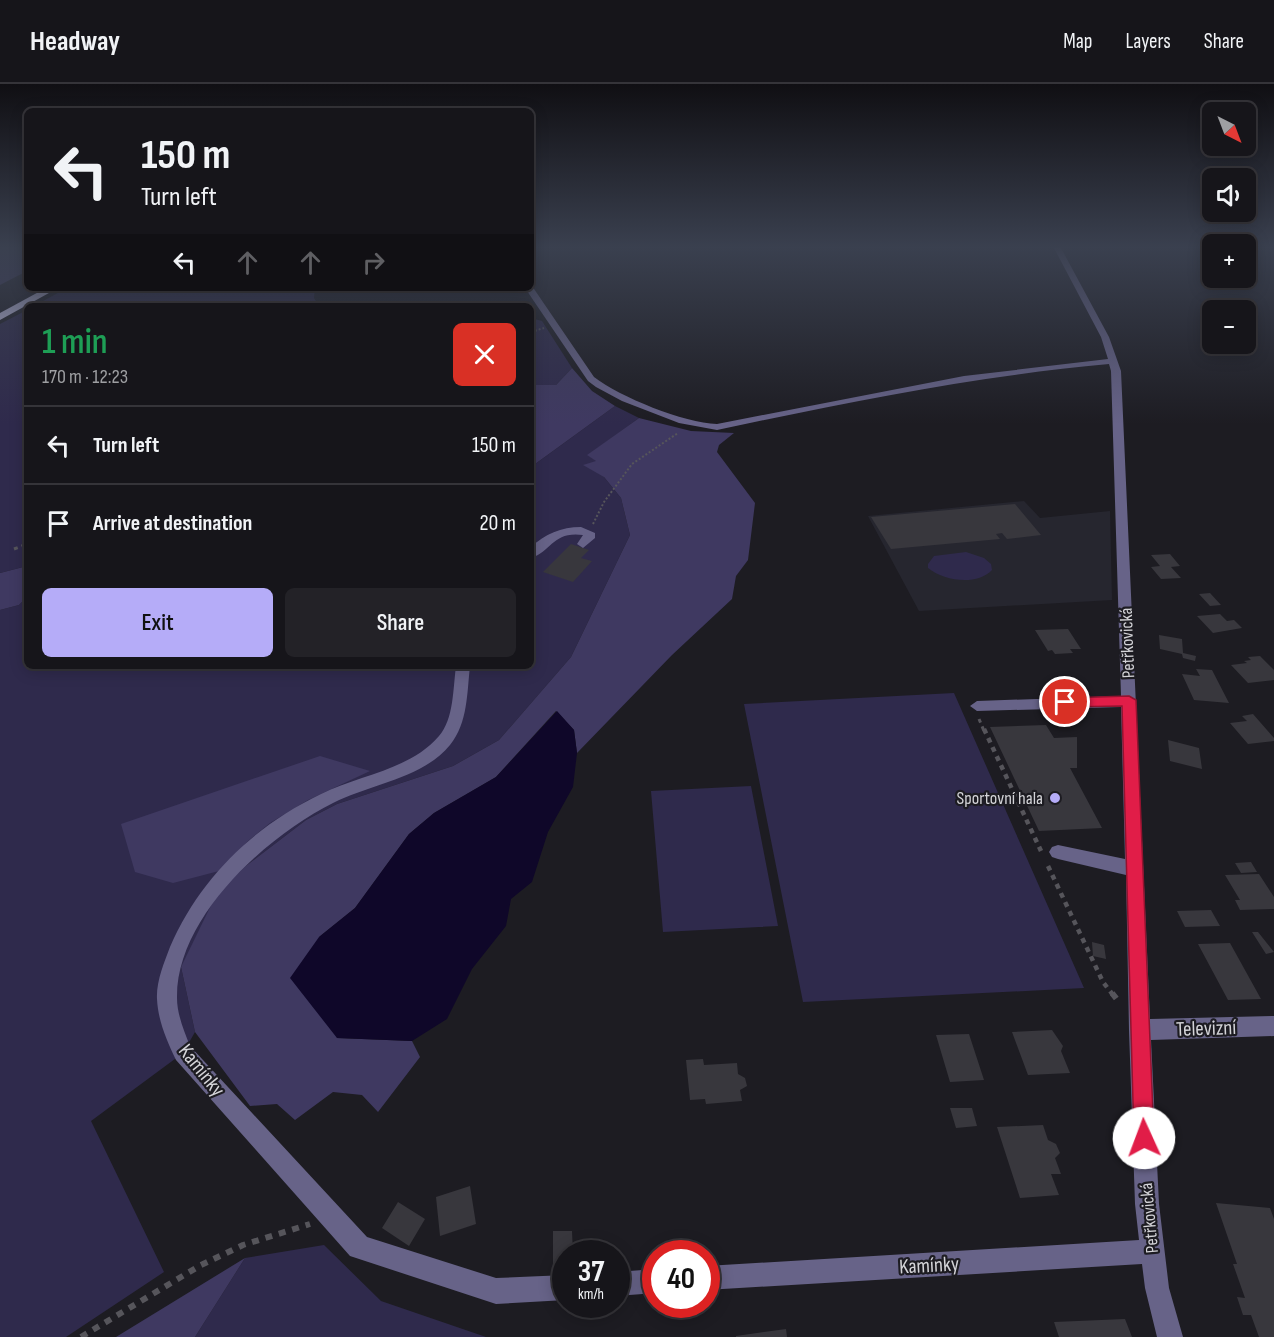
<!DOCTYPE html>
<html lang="en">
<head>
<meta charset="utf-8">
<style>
	:root { --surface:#16151a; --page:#232227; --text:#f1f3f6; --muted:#9e9fa2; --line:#353439; --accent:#b5acf8 }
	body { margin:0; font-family:"Sofia Sans Condensed",sans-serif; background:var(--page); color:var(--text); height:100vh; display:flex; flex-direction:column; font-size:22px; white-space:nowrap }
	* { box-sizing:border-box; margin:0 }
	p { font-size:20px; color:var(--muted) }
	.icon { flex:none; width:33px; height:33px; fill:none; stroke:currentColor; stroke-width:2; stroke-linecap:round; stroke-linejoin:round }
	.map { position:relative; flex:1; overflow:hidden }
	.drawer { position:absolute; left:24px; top:219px; width:510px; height:366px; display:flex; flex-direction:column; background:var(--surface); border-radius:9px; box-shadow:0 3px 15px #0003,0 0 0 2px var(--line) }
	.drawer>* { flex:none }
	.banner { position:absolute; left:24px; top:24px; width:510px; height:183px; border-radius:9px; box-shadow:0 3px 15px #0003,0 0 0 2px var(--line); background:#16151a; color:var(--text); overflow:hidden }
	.needle { width:39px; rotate:138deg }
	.fabs { position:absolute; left:1202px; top:18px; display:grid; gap:12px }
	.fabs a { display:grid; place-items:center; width:54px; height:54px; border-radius:9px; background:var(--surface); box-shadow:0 3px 15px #0003,0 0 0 2px var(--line); font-size:30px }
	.speed { position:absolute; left:552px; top:1156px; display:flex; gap:12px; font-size:30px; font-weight:700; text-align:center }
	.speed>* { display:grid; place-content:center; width:78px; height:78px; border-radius:50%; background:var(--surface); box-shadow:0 3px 15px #0003,0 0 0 2px var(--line); line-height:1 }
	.speed small { font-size:15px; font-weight:400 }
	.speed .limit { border:9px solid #d22; background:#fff; color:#111 }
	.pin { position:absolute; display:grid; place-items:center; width:51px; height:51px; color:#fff; margin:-26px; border:3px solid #fff; border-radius:50%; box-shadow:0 2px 6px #0007 }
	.me { position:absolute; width:66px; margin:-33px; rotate:358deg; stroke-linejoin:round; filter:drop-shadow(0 0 4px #0008) }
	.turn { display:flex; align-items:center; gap:21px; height:126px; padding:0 18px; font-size:27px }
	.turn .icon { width:78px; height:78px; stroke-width:2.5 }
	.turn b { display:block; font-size:42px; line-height:51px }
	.lanes { display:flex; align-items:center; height:57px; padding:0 18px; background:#0003; justify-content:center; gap:30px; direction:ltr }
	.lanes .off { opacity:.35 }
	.round { display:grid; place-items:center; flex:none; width:63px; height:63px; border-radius:9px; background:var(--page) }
	.head { display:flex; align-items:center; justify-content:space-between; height:102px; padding:0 18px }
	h1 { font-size:36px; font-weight:600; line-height:45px; color:#1e9e55 }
	.cta { display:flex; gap:12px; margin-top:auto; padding:12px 18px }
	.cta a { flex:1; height:69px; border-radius:9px; background:var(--accent); color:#111; font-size:24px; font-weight:600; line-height:69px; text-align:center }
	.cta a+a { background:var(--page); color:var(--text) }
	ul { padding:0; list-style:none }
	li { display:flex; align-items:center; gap:18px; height:78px; padding:0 18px; border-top:2px solid var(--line) }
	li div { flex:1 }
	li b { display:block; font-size:22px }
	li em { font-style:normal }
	header { display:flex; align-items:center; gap:36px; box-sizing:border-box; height:84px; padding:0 30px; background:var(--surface); border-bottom:2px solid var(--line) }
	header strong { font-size:28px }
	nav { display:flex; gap:33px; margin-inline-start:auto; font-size:21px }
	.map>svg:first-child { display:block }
	.built { fill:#26262f }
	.green { fill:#2f2a4c }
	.forest { fill:#3f3961 }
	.water { fill:#0f0729 }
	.building { fill:#38373d }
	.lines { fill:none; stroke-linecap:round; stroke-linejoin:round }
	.path-far3 { stroke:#56555b; stroke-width:2; stroke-dasharray:2 2; stroke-linecap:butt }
	.path-far2 { stroke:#56555b; stroke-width:3; stroke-dasharray:4 4; stroke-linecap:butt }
	.path-far1 { stroke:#56555b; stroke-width:4.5; stroke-dasharray:5 5; stroke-linecap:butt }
	.path { stroke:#56555b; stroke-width:6; stroke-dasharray:7 7; stroke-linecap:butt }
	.minor { fill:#676388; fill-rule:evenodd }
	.highway { fill:#d3d0f5; fill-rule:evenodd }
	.route { fill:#e11d48; stroke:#92132f; stroke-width:1.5 }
	.poi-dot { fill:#b5acf8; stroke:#1d1c22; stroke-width:2 }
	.labels { text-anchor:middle; stroke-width:4.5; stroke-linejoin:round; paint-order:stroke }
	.street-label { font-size:18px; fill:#d4d4d8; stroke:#1d1c22 }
	.poi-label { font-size:18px; fill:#d4d4d8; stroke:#1d1c22; text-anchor:end }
	.near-street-label { font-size:21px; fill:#d4d4d8; stroke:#1d1c22 }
</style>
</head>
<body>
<header>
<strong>Headway</strong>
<nav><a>Map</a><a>Layers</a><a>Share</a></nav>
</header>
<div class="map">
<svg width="1274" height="1253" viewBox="0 0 1274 1253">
	<rect width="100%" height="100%" fill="#1d1c22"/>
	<path class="built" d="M1024 417 1040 434 1110 427 1112 516 919 527 868 432Z"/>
	<path class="green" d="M67 204H315L314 214 319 222H34Z
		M27 226V482L0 489V240Z
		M531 234 542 237 572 284 556 301H531Z
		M615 322 639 334 588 371 597 377 604 393 621 414 630 451 571 573 499 656 453 682 337 720 306 736 247 781 181 883 195 948 183 969 91 1037 164 1188 66 1253H0V526L19 521 27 513V582H531V383Z
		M966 468 984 474 991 480 992 486C977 502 944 497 928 484V480L934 472Z
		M954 609 1084 904 803 918 744 620Z
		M751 702 778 842 663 848 651 707Z
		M324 1161 381 1217 486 1253H195L245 1174Z"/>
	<path class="forest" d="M0 164H27V187L0 201Z
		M572 284 592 307 615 322 531 383V301H556Z
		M639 334 691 347 734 349 719 361 717 368 755 419 748 476 736 492 732 515 672 571 577 669 574 646 556 627 496 693 434 729 409 750 355 824 319 853 337 954 412 957 420 973 378 1028 362 1011 333 1008 295 1036 277 1020 250 1022 195 948 181 883 217 809 247 781 306 736 337 720 453 682 499 656 571 573 630 451 621 414 604 393 583 381 596 377 587 371Z
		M27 482V513L19 521 0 526V489Z
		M320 672 370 687 308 716 270 739 248 757 219 787 173 799 135 788 121 740Z
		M245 1174 195 1253H116Z"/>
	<path class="water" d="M557 627 574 646 577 669 573 703 548 748 532 798 511 815 506 842 472 885 447 935 412 957 337 954 290 894 319 853 355 824 409 750 434 729 496 693Z"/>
	<path class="building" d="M1015 420 1041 451 1007 455 1002 449 996 450 1000 455 891 465 871 433Z
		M571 460 589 466 581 474 592 477 573 498 543 488Z
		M1170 470 1180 482 1171 483 1181 494 1161 495 1151 483 1160 482 1151 471Z
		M1210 509 1221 521 1210 522 1199 510Z
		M1220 530 1227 537 1234 536 1242 544 1213 549 1197 532Z
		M1068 545 1081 565H1070L1073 569 1055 570 1052 566 1048 567 1035 546Z
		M1159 551 1182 555 1183 569 1196 572 1195 577 1183 574 1182 570 1160 565Z
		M1260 572 1274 586V596L1248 599 1231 581 1247 579 1244 577 1251 576 1248 573Z
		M1196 585 1212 586 1229 619 1194 616 1182 590 1200 592Z
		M1253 630 1274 654V657L1248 660 1230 639 1247 637 1242 632Z
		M1046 641 1054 654 1077 653V684H1070L1102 744 1039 747 990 643Z
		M1168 656 1199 664 1202 685 1170 677Z
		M1251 778 1257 788 1241 789 1235 779Z
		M1259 790 1274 813V825L1240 826 1235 816H1240L1225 791Z
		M1211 826 1220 842 1185 843 1177 827Z
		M1252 848H1258L1274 868 1266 870Z
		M1092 858 1104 861 1106 875 1093 872Z
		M1230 859 1261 915 1228 916 1198 860Z
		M1052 946 1063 962 1061 967 1070 989 1028 991 1012 948Z
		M969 950 984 996 950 998 936 951Z
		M703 975 704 981 737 979 738 990 745 994 747 1002 740 1006 742 1017 706 1020 705 1015 690 1016 686 976Z
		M950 1024H972L977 1042 956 1044Z
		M1043 1041 1048 1056 1056 1060 1060 1069 1055 1074 1061 1090H1051L1059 1111 1020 1114 997 1043Z
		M470 1102 476 1140 440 1152 436 1113Z
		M398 1118 425 1135 409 1162 382 1144Z
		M1216 1119 1270 1124 1274 1135V1253H1259L1251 1231H1243L1237 1213 1245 1214 1233 1180H1237Z
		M553 1147H572L573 1170H566V1182L553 1183Z
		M1125 1235 1132 1253H1059L1054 1238Z
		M786 1245 787 1253H736V1252Z"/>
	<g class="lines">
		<path class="path-far3" d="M531 248 544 244
			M593 440 604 418 632 380 678 349"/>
		<path class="path-far2" d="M14 465 27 460
			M979 635 984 647"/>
		<path class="path-far1" d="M984 645 1041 767
			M1048 782 1103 898 1113 911"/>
		<path class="path" d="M1112 909 1119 918
			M81 1253 201 1181 243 1161 310 1140"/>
		<path class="minor" d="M1054 164H1061L1109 253 1121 287 1150 935 1274 932V952L1151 956 1159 1120 1169 1204 1183 1253H1157L1145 1204 1142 1180 706 1206V1182L1139 1156 1135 1120 1129 946 1126 791 1058 775 1052 773 1049 768 1052 763 1058 761 1125 775 1121 623 977 627 970 622 977 617 1121 612 1111 287 1109 280C977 292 847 318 717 346L679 339 622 317 596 303 588 297 525 204 532 202 594 293C620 313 684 339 717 340L964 292 1108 275 1101 253Z
			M581 443 595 449V454L583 464 577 460 583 451C553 447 552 467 531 474V463C545 450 561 443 581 443Z
			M456 582H470C467 608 468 639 450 661 422 695 370 700 333 719 267 752 176 833 177 914 177 930 184 947 190 962L367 1153 496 1194 566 1191V1216L496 1220 350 1172 176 976C167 957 158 937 157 915 156 898 164 879 170 863 200 794 254 742 321 710 359 691 410 686 439 652 454 635 453 604 456 582Z
			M656 1185V1209L616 1212V1188Z"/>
		<path class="highway" d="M46 204H58L0 236V229Z"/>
	</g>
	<linearGradient id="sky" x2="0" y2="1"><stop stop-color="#100f13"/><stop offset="0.48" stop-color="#3a404f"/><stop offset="1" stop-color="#3a404f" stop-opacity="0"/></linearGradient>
	<rect width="1274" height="340" fill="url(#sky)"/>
	<path class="route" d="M1129 612 1136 616 1154 1054 1151 1061 1144 1064 1137 1061 1134 1054 1122 622 1065 623 1058 618 1065 614Z"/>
	<circle class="poi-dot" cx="1055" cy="714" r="6"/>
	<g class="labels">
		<g class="street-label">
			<text transform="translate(1127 559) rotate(-92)" y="6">Petřkovická</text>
			<text transform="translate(1149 1134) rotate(-95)" y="6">Petřkovická</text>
		</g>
		<g class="poi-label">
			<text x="1043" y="720">Sportovní hala</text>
		</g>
		<g class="near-street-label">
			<text transform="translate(1206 944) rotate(-2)" y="7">Televizní</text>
			<text transform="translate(202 986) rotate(51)" y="7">Kamínky</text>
			<text transform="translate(929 1181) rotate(-3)" y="7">Kamínky</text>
		</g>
	</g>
</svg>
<div class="fabs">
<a><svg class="needle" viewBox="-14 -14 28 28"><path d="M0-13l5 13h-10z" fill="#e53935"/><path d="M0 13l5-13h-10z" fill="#9e9fa2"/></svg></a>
<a><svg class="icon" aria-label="sound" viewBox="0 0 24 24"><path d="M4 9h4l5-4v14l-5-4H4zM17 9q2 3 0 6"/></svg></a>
<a>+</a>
<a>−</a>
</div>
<div class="speed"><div>37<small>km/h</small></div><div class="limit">40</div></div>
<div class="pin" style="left:1065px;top:618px;background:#d93025"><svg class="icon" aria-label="arrive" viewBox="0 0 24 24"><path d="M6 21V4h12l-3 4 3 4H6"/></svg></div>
<svg class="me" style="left:1144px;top:1054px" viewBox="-20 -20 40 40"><circle r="19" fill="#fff"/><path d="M0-13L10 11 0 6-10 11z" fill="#e11d48"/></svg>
<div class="banner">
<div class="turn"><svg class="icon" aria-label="left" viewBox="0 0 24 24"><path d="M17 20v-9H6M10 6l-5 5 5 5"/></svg><div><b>150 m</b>Turn left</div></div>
<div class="lanes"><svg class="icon" aria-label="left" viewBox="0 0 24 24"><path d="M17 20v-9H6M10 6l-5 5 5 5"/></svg><svg class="icon off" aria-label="ahead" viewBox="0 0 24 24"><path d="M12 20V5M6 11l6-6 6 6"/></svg><svg class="icon off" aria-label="ahead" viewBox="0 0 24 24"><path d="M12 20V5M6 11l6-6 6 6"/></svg><svg class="icon off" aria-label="right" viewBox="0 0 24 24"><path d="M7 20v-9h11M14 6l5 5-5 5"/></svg></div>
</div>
<section class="drawer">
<div class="head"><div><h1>1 min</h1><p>170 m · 12:23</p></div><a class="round" style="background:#d93025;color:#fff"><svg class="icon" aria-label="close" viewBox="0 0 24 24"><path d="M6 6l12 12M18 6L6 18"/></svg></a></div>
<ul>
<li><svg class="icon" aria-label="left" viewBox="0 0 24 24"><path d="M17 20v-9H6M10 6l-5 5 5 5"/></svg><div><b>Turn left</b></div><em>150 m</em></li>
<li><svg class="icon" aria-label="arrive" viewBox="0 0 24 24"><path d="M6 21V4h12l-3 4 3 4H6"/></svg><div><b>Arrive at destination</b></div><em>20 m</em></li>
</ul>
<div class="cta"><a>Exit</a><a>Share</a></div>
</section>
</div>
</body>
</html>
